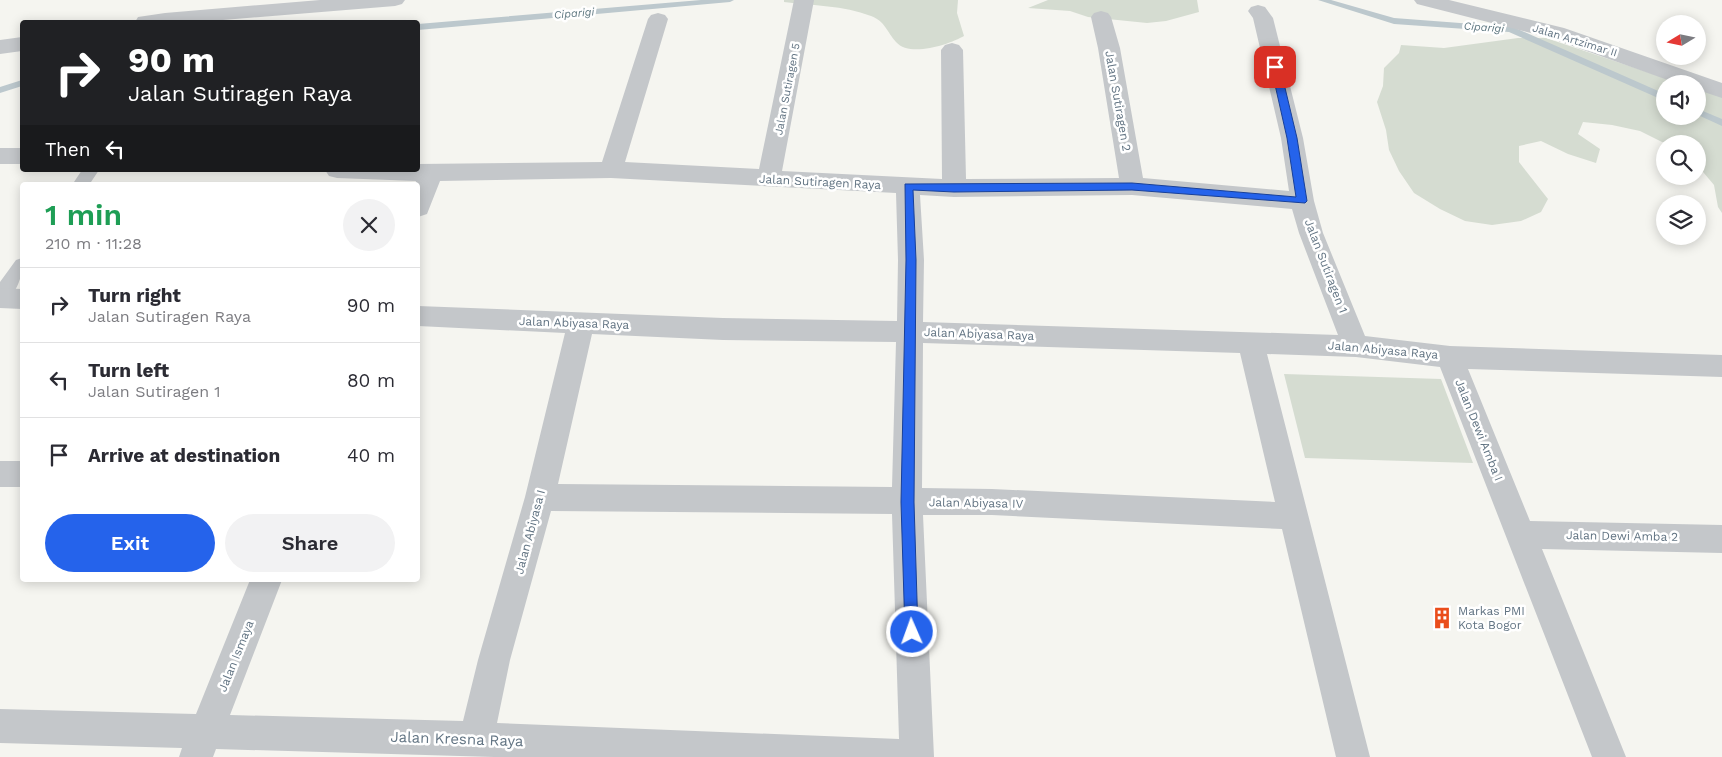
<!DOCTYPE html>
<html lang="en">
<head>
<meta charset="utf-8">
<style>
	:root { --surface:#fff; --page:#f2f2f3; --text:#2b2b33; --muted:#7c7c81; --line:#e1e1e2; --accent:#2563eb }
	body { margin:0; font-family:"Work Sans",sans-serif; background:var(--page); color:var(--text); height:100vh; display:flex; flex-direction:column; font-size:19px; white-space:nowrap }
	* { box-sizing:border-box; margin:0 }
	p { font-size:16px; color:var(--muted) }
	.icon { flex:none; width:28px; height:28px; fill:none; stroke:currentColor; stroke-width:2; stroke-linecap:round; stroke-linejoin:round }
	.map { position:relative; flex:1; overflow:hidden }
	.details { position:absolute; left:20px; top:182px; width:400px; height:400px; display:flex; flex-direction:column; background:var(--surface); border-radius:5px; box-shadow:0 2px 12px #0003 }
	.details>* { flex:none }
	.banner { position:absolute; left:20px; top:20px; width:400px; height:152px; border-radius:5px; box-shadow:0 2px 12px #0003; background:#202124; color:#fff; overflow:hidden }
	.needle { width:32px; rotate:260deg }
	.buttons { position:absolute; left:1656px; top:15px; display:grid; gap:10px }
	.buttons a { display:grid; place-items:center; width:50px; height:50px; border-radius:50%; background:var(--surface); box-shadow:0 2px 12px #0003; font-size:25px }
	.pin { position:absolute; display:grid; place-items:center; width:42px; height:42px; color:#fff; margin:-21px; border-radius:10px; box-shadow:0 2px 8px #0006 }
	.me { position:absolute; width:55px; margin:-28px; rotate:358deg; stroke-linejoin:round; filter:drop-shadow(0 0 4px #0008) }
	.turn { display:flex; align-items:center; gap:18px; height:105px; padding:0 25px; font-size:22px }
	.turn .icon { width:65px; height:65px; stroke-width:2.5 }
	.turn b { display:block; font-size:35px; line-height:42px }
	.then { display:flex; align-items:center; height:48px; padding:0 25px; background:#0003; gap:10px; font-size:19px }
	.round { display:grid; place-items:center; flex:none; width:52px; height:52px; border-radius:26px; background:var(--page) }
	.overview { display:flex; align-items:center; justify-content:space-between; height:85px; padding:0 25px }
	h1 { font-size:30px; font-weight:600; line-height:38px; color:#1e9e55 }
	.primary-button { display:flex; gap:10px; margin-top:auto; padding:10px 25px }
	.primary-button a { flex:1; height:58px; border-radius:30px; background:var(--accent); color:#fff; font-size:20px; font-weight:600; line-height:58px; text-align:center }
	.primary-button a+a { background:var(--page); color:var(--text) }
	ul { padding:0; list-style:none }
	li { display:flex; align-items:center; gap:15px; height:75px; padding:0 25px; border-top:1px solid var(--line) }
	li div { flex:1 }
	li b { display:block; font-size:19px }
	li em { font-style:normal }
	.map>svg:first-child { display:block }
	.green { fill:#d5dcd1 }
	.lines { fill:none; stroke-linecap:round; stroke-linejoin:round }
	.stream { fill:#bcc8cd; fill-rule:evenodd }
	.service { fill:#c4c7ca; fill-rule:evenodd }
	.minor { fill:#c4c7ca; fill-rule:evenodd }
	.route { fill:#2563eb; stroke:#184099 }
	.labels { text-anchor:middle; stroke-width:5; stroke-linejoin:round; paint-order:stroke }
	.far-water-label { font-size:11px; font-style:italic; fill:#5e7780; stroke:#fff }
	.far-street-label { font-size:11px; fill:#627483; stroke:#fff }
	.street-label { font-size:12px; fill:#627483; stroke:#fff }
	.poi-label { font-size:12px; fill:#627483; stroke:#fff; text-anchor:start }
	.near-street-label { font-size:15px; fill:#627483; stroke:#fff }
</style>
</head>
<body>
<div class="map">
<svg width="1722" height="757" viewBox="0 0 1722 757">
	<rect width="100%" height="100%" fill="#f5f5f0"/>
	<path class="green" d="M784 0H958L957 13 964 36C950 44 910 58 896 42 887 32 885 21 871 16 843 5 813 6 784 2Z
		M1048 0H1197L1199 12 1166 21 1147 23 1088 17 1070 11 1028 8Z
		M1518 38H1546L1650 73 1695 84H1665V116H1698V84L1722 93V213L1718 207 1714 185 1698 166V144H1666L1640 131 1612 125 1583 122 1578 134 1600 149 1596 163 1568 154 1541 141 1519 146V162L1548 199 1541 212 1521 221 1492 225 1465 221 1440 209 1414 193 1399 171 1389 150 1386 130 1377 102 1383 86 1384 68 1399 53 1401 45 1444 48Z
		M1284 374 1441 379 1473 463 1305 458Z"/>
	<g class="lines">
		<path class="stream" d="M701 0H734L730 2 418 30V24Z
			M1318 0H1331L1394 18 1513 27 1665 94V101L1509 32 1394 24Z
			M22 80V86L0 93V87Z
			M1698 109 1722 119V126L1698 115Z"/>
		<path class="service" d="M82 170H99L89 185H72Z
			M22 258C24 274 17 297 0 303V282L16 260Z"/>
		<path class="minor" d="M320 0H405L402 4 395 6 199 22H135L138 17 165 13Z
			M794 0H814L782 171 942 179 941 50 945 45 952 43 959 45 963 50 966 179 1119 178 1098 48 1091 17 1094 13 1101 11 1108 13 1111 17 1120 48 1143 178 1289 191 1281 138 1253 18 1248 11 1251 7 1258 5 1265 7 1273 18 1303 138 1314 201 1323 233 1365 336 1450 346 1722 355V377L1468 369 1530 521 1722 525V553L1542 549 1626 757H1592L1440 367 1356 357 1267 354 1370 757H1336L1282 529 992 515H923L934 757H494L216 749 213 757H179L182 748 0 743V709L196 714 250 580H282L230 715 463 721 478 660 525 497 565 333 418 326V306L723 318 897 321 898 260 896 193 611 178 440 181 427 214 418 217V185H415L416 181 337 178 329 176 325 170H418V164L602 162 648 19 651 15 658 13 665 15 668 19 625 162 759 169ZM920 195 954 197 1132 195 1292 209 1299 233 1338 335 923 322 924 260ZM592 334 723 340 896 342 892 487 558 484ZM923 343 1240 353 1275 502 992 489 922 488ZM551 511 892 514 899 739 497 723 510 660Z
			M1414 0H1449L1564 28 1722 83V98L1698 90V84H1679L1550 38 1417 4Z
			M22 37V51L0 54V40Z
			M0 148H22V164H0Z
			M0 288 22 289V309L0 308Z
			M0 461H22V487H0Z"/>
	</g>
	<path class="route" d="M1275 64 1280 67 1297 138 1307 201 1305 203 1132 190 954 192 913 190 916 260 914 502 918 632 916 637 912 638 907 637 905 632 901 502 906 260 905 184 1132 183 1296 197 1287 138 1271 67Z"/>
	<defs>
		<g id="building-bare" transform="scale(1.725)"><path d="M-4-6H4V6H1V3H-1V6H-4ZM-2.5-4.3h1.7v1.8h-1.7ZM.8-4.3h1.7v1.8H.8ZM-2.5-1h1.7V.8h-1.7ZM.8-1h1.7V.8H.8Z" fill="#ea4d1b" stroke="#fff" stroke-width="2.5" paint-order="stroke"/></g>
	</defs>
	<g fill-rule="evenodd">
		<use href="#building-bare" x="1442" y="618"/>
	</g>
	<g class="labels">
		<g class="far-water-label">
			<text transform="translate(574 13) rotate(-5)" y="4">Ciparigi</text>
			<text transform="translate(1484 27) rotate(4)" y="4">Ciparigi</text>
		</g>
		<g class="far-street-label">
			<text transform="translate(1575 40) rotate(17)" y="4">Jalan Artzimar II</text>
			<text transform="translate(787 89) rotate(-79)" y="4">Jalan Sutiragen 5</text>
		</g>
		<g class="street-label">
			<text transform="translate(1118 101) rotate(80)" y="4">Jalan Sutiragen 2</text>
			<text transform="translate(820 182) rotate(3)" y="4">Jalan Sutiragen Raya</text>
			<text transform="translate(1326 266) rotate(69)" y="4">Jalan Sutiragen 1</text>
			<text transform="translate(574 323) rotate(2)" y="4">Jalan Abiyasa Raya</text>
			<text transform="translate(979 334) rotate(2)" y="4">Jalan Abiyasa Raya</text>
			<text transform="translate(1383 350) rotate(5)" y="4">Jalan Abiyasa Raya</text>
			<text transform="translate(1479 430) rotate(68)" y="4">Jalan Dewi Amba I</text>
			<text transform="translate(976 503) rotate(1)" y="4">Jalan Abiyasa IV</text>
			<text transform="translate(530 532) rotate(-75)" y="4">Jalan Abiyasa I</text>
			<text transform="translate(1622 536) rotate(1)" y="4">Jalan Dewi Amba 2</text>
			<text transform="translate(236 656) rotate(-68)" y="4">Jalan Ismaya</text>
		</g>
		<g class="poi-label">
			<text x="1458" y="615">Markas PMI<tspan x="1458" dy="14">Kota Bogor</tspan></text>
		</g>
		<g class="near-street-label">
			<text transform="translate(457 739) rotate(2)" y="5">Jalan Kresna Raya</text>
		</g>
	</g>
</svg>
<div class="buttons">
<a><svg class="needle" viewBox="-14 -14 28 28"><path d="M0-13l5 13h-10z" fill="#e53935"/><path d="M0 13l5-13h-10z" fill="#7c7c81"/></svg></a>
<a><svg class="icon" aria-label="sound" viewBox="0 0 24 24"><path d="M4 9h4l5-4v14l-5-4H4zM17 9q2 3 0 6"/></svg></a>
<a><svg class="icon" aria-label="search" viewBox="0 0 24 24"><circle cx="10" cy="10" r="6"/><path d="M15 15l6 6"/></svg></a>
<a><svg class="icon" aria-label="layers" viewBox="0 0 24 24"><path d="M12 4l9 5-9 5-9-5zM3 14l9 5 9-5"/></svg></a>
</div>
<div class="pin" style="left:1275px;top:67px;background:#d93025"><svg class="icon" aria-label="arrive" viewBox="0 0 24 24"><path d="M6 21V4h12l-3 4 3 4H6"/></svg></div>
<svg class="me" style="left:912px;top:632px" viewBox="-20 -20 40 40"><circle r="17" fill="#2563eb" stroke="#fff" stroke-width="3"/><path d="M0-11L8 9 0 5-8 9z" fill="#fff"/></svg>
<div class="banner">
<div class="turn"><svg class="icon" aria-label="right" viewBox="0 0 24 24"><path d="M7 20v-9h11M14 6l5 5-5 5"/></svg><div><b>90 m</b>Jalan Sutiragen Raya</div></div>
<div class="then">Then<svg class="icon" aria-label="left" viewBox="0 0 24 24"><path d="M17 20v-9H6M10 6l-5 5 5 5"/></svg></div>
</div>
<section class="details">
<div class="overview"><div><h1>1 min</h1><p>210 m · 11:28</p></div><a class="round"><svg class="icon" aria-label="close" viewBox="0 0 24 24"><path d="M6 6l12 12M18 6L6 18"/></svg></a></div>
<ul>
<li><svg class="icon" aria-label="right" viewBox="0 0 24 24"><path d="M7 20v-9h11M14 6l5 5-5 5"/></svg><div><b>Turn right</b><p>Jalan Sutiragen Raya</p></div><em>90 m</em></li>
<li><svg class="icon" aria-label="left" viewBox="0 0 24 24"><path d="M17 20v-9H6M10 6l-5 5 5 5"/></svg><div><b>Turn left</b><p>Jalan Sutiragen 1</p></div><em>80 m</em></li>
<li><svg class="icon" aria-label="arrive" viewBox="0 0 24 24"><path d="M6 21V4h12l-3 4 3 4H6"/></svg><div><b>Arrive at destination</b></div><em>40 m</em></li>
</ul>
<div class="primary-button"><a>Exit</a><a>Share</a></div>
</section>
</div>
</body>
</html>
